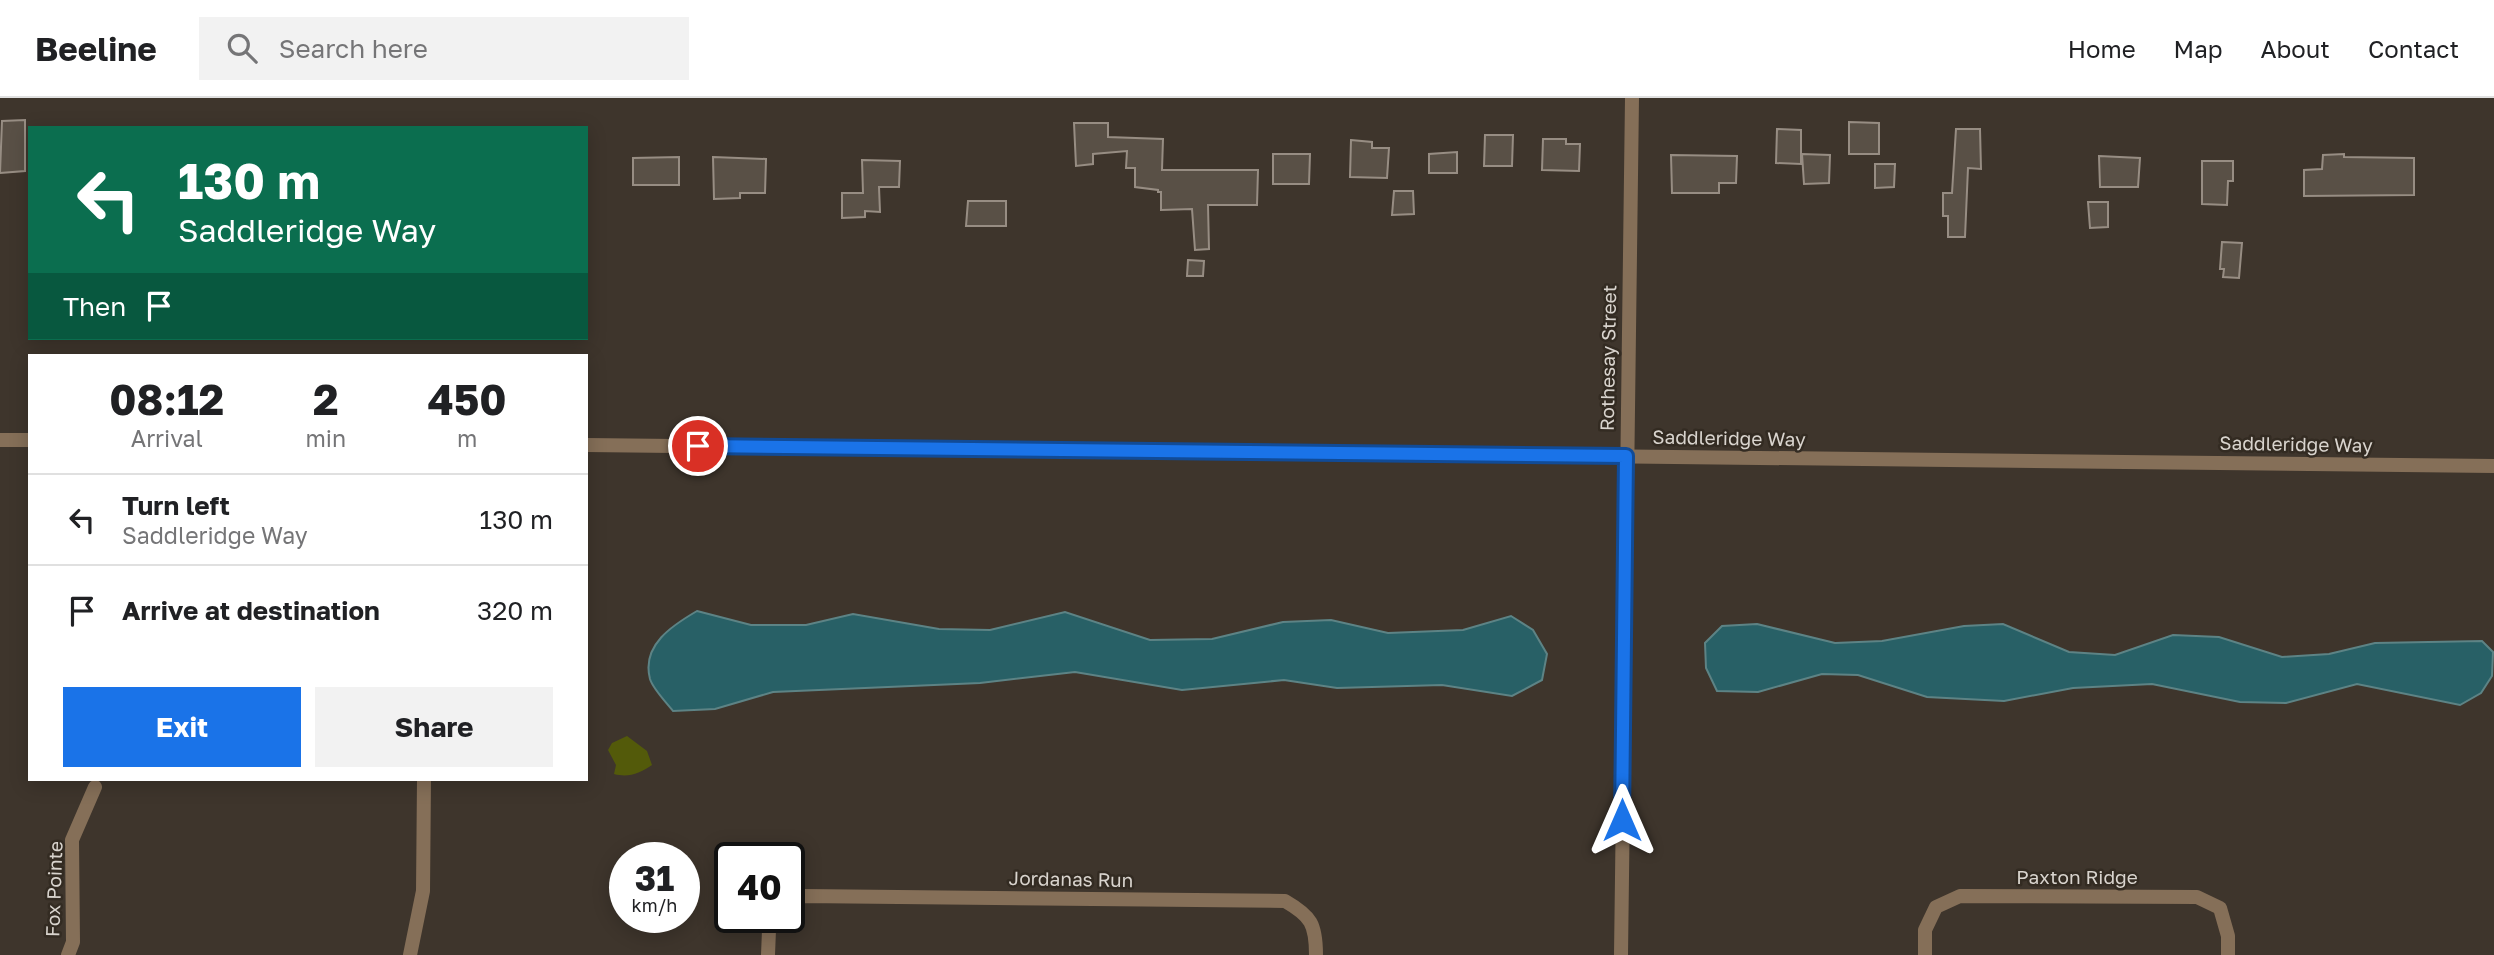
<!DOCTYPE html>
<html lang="en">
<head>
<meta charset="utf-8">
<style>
	:root { --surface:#fff; --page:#f2f2f2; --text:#202124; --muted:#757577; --line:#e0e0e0; --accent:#1a73e8 }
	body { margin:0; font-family:"Golos Text",sans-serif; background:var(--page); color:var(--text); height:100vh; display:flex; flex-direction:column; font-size:26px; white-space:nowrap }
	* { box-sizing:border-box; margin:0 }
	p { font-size:23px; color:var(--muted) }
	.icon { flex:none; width:38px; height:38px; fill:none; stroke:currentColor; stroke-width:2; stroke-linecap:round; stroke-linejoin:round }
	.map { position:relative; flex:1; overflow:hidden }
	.panel { position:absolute; left:28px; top:256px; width:560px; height:427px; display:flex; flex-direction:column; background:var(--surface); border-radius:0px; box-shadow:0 4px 18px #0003 }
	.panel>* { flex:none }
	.banner { position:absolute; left:28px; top:28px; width:560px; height:214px; border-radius:0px; box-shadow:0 4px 18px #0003; background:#0b6e4f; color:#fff; overflow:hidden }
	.speed { position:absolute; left:609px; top:744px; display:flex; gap:14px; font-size:35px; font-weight:700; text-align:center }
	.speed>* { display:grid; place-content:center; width:91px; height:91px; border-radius:50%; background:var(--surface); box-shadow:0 4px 18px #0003; line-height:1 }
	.speed small { font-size:18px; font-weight:400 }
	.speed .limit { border:4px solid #111; border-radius:10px; background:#fff; color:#111 }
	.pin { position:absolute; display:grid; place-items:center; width:60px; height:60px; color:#fff; margin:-30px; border:4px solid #fff; border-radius:50%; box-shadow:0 2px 7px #0007 }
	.me { position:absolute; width:77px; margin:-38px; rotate:0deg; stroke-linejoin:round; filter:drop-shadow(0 0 5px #0008) }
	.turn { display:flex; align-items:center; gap:24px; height:147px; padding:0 35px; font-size:32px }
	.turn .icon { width:91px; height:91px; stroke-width:2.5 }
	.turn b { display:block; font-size:49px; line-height:60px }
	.then { display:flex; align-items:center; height:66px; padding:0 35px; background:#0003; gap:14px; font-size:26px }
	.eta { display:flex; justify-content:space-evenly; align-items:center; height:119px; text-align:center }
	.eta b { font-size:42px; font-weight:700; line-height:49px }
	.action { display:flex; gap:14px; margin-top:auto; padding:14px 35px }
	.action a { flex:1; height:80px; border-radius:0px; background:var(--accent); color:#fff; font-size:28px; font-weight:700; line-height:80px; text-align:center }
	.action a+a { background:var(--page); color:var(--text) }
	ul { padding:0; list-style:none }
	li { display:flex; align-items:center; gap:21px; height:91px; padding:0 35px; border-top:2px solid var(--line) }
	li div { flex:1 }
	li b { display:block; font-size:26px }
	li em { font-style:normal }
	header { display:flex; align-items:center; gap:42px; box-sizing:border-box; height:98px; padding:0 35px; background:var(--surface); border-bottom:2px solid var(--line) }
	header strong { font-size:33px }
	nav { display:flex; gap:38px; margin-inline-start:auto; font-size:24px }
	.search { width:490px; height:63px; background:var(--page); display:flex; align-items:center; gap:18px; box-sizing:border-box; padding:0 24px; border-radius:0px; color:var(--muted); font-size:26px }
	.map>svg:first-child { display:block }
	.green { fill:#535a0a }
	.water { fill:#286066; stroke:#5d8385; stroke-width:2 }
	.building { fill:#595046; stroke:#978d83; stroke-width:2 }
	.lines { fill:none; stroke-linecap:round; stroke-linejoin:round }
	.minor { stroke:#856f58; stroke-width:14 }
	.tertiary { stroke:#856f58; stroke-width:14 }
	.route-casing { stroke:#114b97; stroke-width:18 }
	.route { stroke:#1a73e8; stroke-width:12 }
	.labels { text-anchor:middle; stroke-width:5; stroke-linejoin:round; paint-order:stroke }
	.street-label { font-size:19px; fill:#d9d4ce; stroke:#332b22 }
</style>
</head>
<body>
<header>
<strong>Beeline</strong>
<div class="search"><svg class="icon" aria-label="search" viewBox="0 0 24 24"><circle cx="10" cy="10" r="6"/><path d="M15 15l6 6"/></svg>Search here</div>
<nav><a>Home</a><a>Map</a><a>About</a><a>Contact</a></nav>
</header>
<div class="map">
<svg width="2494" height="857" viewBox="0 0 2494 857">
	<rect width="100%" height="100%" fill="#3e352c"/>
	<path class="green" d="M627 638 647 653 652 667C640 675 629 680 614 676L616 667 608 652 612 645Z"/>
	<path class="water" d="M697 513 751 527H806L853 516 939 531 990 532 1065 514 1150 542 1212 541 1283 524 1331 522 1388 535 1463 532 1511 518 1533 532 1547 556 1542 582 1512 598 1442 587 1337 590 1284 582 1182 592 1075 574 980 585 773 594 715 611 673 613C666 604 653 591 650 581 641 547 673 527 697 513Z
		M1757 526 1835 545 1882 543 1964 528 2003 526 2069 554 2115 557 2173 537 2219 539 2282 559 2329 556 2375 545 2482 543 2493 554 2492 578 2481 595 2460 607 2357 586 2286 605 2240 604 2152 586 2073 590 2004 603 1927 599 1858 577 1822 576 1758 594 1717 593 1706 570 1705 545 1722 528Z"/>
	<path class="building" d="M25 22V73L0 75 2 23Z
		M1849 24 1879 25V56H1849Z
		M1074 25H1108V39L1163 41 1162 72H1258L1257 107H1208L1209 151 1195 152 1192 111 1161 112V94H1158V92L1135 89V70H1126L1127 53 1093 56V66L1076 68Z
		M1777 31 1801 32V66L1776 65Z
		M1956 31H1980L1981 71 1968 70 1965 139H1948V118H1943V95H1952Z
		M1485 37H1513L1512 68H1484Z
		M1543 41H1566V46H1580L1579 73 1542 72Z
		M1351 42 1372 44V50H1389L1387 80 1350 79Z
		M1457 54V75H1429V56Z
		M1273 56H1310L1309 86H1273Z
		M1802 56 1830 57 1829 85 1804 86Z
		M2344 56V59L2414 60V97L2304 98V72L2322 71 2323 57Z
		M1671 57 1737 58 1736 85H1719V95H1672Z
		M2099 58 2140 60 2138 89H2100Z
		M679 59V87H633V60Z
		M713 59 766 61 765 95H740V100L714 101Z
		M862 62 900 63 899 89H879L880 114 865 113V119L842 120V95H863Z
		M2202 63H2233V83H2228L2227 107 2202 106Z
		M1875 66H1895L1894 89 1875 90Z
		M1394 93H1413L1414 116 1392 117Z
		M968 103H1006V128H966Z
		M2088 104H2108V129L2090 130Z
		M2222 144 2242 145 2239 180 2223 179 2224 171H2220Z
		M1188 162 1204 163 1203 178H1187Z"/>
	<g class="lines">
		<path class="minor" d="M0 342H30
			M586 347 2494 368
			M789 803 803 798 1285 803C1311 818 1316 826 1316 857
			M68 857 73 844 72 742 95 689
			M410 857 423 793 424 681
			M768 857 769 832 773 819
			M1925 857V832L1936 809 1960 798 2197 799 2220 810 2228 838V857"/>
		<path class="tertiary" d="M1621 857 1632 0"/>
	</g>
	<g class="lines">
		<g class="route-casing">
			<path id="route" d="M698 348 1626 358 1622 722"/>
		</g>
		<use href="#route" class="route"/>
	</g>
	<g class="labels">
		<g class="street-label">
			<text transform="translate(1608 260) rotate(-89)" y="7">Rothesay Street</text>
			<text transform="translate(1729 340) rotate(1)" y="7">Saddleridge Way</text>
			<text transform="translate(2296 346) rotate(1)" y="7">Saddleridge Way</text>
			<text x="2077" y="786">Paxton Ridge</text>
			<text transform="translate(1071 781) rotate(1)" y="7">Jordanas Run</text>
			<text transform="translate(54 791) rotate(-88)" y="7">Fox Pointe</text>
		</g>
	</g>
</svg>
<div class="speed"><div>31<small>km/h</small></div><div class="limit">40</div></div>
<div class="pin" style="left:698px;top:348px;background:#d93025"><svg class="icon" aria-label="arrive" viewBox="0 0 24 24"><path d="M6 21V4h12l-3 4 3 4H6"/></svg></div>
<svg class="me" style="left:1622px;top:722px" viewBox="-20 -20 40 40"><path d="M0-17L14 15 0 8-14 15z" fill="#1a73e8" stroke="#fff" stroke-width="4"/></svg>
<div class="banner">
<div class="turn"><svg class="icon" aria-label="left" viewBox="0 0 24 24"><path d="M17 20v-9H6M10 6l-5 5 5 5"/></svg><div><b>130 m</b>Saddleridge Way</div></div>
<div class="then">Then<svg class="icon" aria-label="arrive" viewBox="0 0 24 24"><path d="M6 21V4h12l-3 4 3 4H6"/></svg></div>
</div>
<section class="panel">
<div class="eta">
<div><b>08:12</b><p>Arrival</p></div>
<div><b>2</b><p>min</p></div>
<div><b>450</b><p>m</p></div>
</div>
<ul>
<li><svg class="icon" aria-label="left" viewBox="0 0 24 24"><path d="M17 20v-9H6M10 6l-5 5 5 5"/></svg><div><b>Turn left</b><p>Saddleridge Way</p></div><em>130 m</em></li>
<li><svg class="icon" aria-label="arrive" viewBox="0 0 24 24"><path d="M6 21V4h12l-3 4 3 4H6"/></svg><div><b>Arrive at destination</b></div><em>320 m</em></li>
</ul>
<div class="action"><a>Exit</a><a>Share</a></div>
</section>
</div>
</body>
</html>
